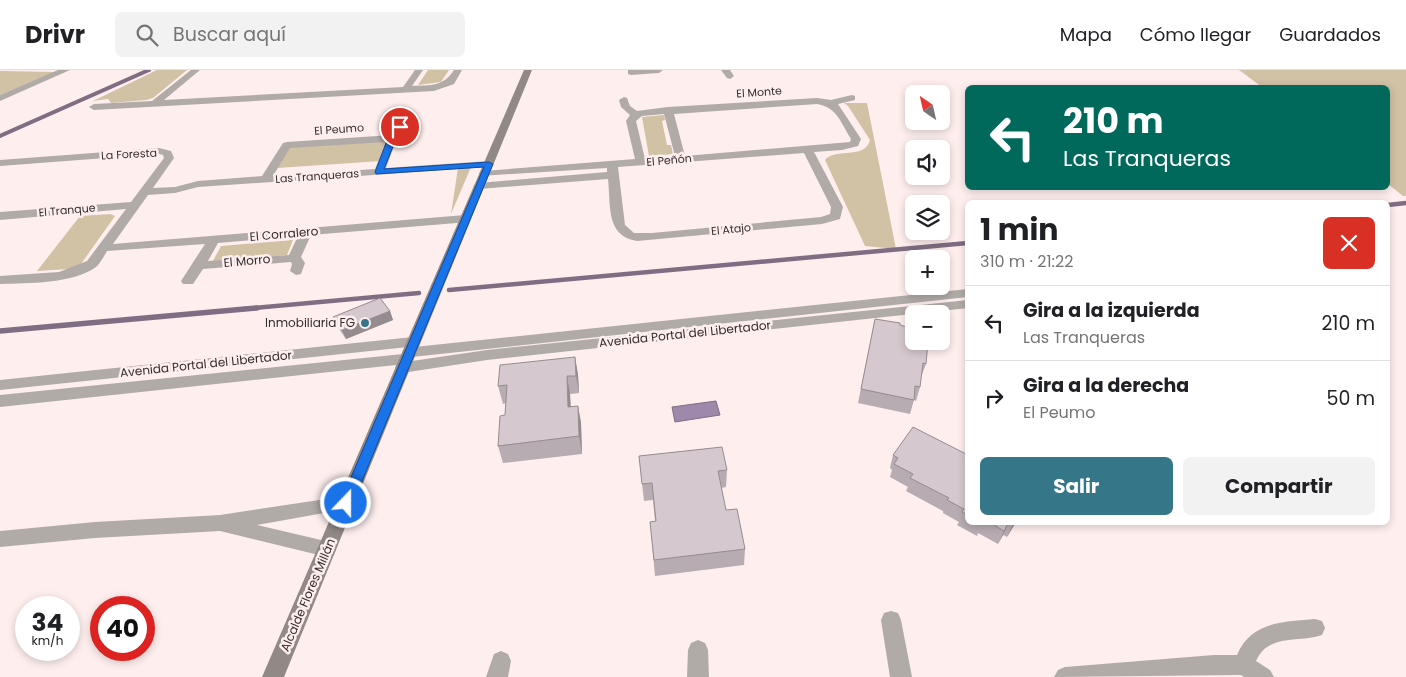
<!DOCTYPE html>
<html lang="es">
<head>
<meta charset="utf-8">
<style>
	:root { --surface:#fff; --page:#f2f2f2; --text:#202124; --muted:#757577; --line:#e0e0e0; --accent:#367689 }
	body { margin:0; font-family:Poppins,sans-serif; background:var(--page); color:var(--text); height:100vh; display:flex; flex-direction:column; font-size:19px; white-space:nowrap }
	* { box-sizing:border-box; margin:0 }
	p { font-size:16px; color:var(--muted) }
	.icon { flex:none; width:28px; height:28px; fill:none; stroke:currentColor; stroke-width:2; stroke-linecap:round; stroke-linejoin:round }
	.map { position:relative; flex:1; overflow:hidden }
	.panel { position:absolute; left:965px; top:130px; width:425px; height:325px; display:flex; flex-direction:column; background:var(--surface); border-radius:8px; box-shadow:0 2px 8px #0003 }
	.panel>* { flex:none }
	.top-card { position:absolute; left:965px; top:15px; width:425px; height:105px; border-radius:8px; box-shadow:0 2px 8px #0003; background:#00695c; color:#fff; overflow:hidden }
	.needle { width:32px; rotate:326deg }
	.buttons { position:absolute; left:905px; top:15px; display:grid; gap:10px }
	.buttons a { display:grid; place-items:center; width:45px; height:45px; border-radius:8px; background:var(--surface); box-shadow:0 2px 8px #0003; font-size:25px }
	.speed { position:absolute; left:15px; top:526px; display:flex; gap:10px; font-size:25px; font-weight:700; text-align:center }
	.speed>* { display:grid; place-content:center; width:65px; height:65px; border-radius:50%; background:var(--surface); box-shadow:0 2px 8px #0003; line-height:1 }
	.speed small { font-size:12px; font-weight:400 }
	.speed .limit { border:8px solid #d22; background:#fff; color:#111 }
	.pin { position:absolute; display:grid; place-items:center; width:42px; height:42px; color:#fff; margin:-21px; border:2px solid #fff; border-radius:50%; box-shadow:0 1px 5px #0007 }
	.me { position:absolute; width:55px; margin:-28px; rotate:22deg; stroke-linejoin:round; filter:drop-shadow(0 0 4px #0008) }
	.turn { display:flex; align-items:center; gap:18px; height:105px; padding:0 15px; font-size:22px }
	.turn .icon { width:65px; height:65px; stroke-width:2.5 }
	.turn b { display:block; font-size:35px; line-height:42px }
	.round { display:grid; place-items:center; flex:none; width:52px; height:52px; border-radius:8px; background:var(--page) }
	.overview { display:flex; align-items:center; justify-content:space-between; height:85px; padding:0 15px }
	h1 { font-size:30px; font-weight:700; line-height:38px }
	.primary-button { display:flex; gap:10px; margin-top:auto; padding:10px 15px }
	.primary-button a { flex:1; height:58px; border-radius:8px; background:var(--accent); color:#fff; font-size:20px; font-weight:700; line-height:58px; text-align:center }
	.primary-button a+a { background:var(--page); color:var(--text) }
	ul { padding:0; list-style:none }
	li { display:flex; align-items:center; gap:15px; height:75px; padding:0 15px; border-top:1px solid var(--line) }
	li div { flex:1 }
	li b { display:block; font-size:19px }
	li em { font-style:normal }
	header { display:flex; align-items:center; gap:30px; box-sizing:border-box; height:70px; padding:0 25px; background:var(--surface); border-bottom:1px solid var(--line) }
	header strong { font-size:24px }
	nav { display:flex; gap:28px; margin-inline-start:auto; font-size:18px }
	.search { width:350px; height:45px; background:var(--page); display:flex; align-items:center; gap:12px; box-sizing:border-box; padding:0 18px; border-radius:8px; color:var(--muted); font-size:19px }
	.map>svg:first-child { display:block }
	.green { fill:#d1c1a5 }
	.water { fill:#9f89aa; stroke:#7f6d84 }
	.lines { fill:none; stroke-linecap:round; stroke-linejoin:round }
	.stream-far2 { stroke:#7f6d84; stroke-width:4 }
	.stream-far1 { stroke:#7f6d84; stroke-width:4.5 }
	.stream { stroke:#7f6d84; stroke-width:5.5 }
	.street { fill:#b1aba8; fill-rule:evenodd }
	.secondary { fill:#918985; fill-rule:evenodd }
	.wall { fill:#b7acb1 }
	.shaded-wall { fill:#958c90 }
	.building { fill:#d5c8ce; stroke:#958c90 }
	.route { fill:#1a73e8; stroke:#114b97 }
	.poi-dot { fill:#367689; stroke:#feeeee; stroke-width:2 }
	.labels { text-anchor:middle; stroke-width:5; stroke-linejoin:round; paint-order:stroke }
	.far-street-label { font-size:11px; fill:#332d2d; stroke:#feeeee }
	.street-label { font-size:12px; fill:#332d2d; stroke:#feeeee }
	.poi-label { font-size:12px; fill:#332d2d; stroke:#feeeee; text-anchor:end }
</style>
</head>
<body>
<header>
<strong>Drivr</strong>
<div class="search"><svg class="icon" aria-label="search" viewBox="0 0 24 24"><circle cx="10" cy="10" r="6"/><path d="M15 15l6 6"/></svg>Buscar aquí</div>
<nav><a>Mapa</a><a>Cómo llegar</a><a>Guardados</a></nav>
</header>
<div class="map">
<svg width="1406" height="607" viewBox="0 0 1406 607">
	<rect width="100%" height="100%" fill="#feeeee"/>
	<path class="green" d="M157 0H187L153 28 146 30 111 33 108 29 93 31Z
		M428 0H449L441 12 418 15Z
		M1239 0H1406V126H1403L1388 114V18L1262 17Z
		M0 1 55 2 0 25Z
		M844 33H867L896 179 865 176 825 90C836 77 865 90 870 70L848 36Z
		M664 45 665 50 662 51 667 75H671L673 84 649 86 642 47Z
		M388 70 381 91 277 98 289 76Z
		M471 97 451 144 458 98Z
		M110 144 115 146 81 194 69 199 37 201 80 146Z
		M293 170 287 185 213 191 221 176Z"/>
	<path class="water" d="M716 331 720 345 675 352 672 337Z"/>
	<g class="lines">
		<path class="stream-far2" d="M0 66 149 0"/>
		<path class="stream-far1" d="M1388 135 1406 133
			M449 220 968 173
			M244 239 419 223"/>
		<path class="stream" d="M0 261 257 238"/>
		<path class="street" d="M58 0H70L0 31V25Z
			M191 0H200L164 30 403 17 415 0H423L412 16C431 15 443 17 454 0H462L454 14 434 21 94 40 89 37 94 34 152 31Z
			M628 0H663L659 3 631 5 628 4Z
			M721 0H730L734 6 730 9 727 8Z
			M852 25 855 26V30L838 34 861 69 858 76 842 80 814 82 843 137 840 149 822 154 637 171C605 166 611 134 608 109L479 119 473 116 479 113 607 102V98L480 106 479 104 480 102 484 101 635 89 626 51 630 45 621 37 619 30 624 27 627 28 630 36 637 41 668 37 817 28 831 30ZM817 34C837 37 841 53 851 69L850 72 685 86 674 44ZM664 44 675 86 645 89 636 51 642 46ZM804 83 831 137 830 144 821 147 652 163H634L625 155 618 97Z
			M392 65 397 68 386 98 489 91 494 94 489 97 198 117 175 123 148 125 113 174 465 145 471 149 469 152 311 165 301 187 305 193 301 204 296 205 290 201 292 194 291 192 203 199 193 214H183L181 211 205 174 107 181C104 186 100 194 96 197 73 214 27 213 0 214V206L59 202 87 191 126 139 0 150V142L131 132 164 88 163 85 159 84 0 96V90L159 78 171 81 174 88 153 118 175 117 198 111 262 106 283 73 287 72ZM386 72 375 99 273 106 290 78ZM298 166 289 185 208 191 218 173Z
			M968 219V227L412 287V291L487 280 968 230V238L487 290 402 303 397 302 395 298 396 295 0 337V325L403 284 402 282 404 279 408 277 0 320V310L413 267 418 269 420 272 418 275 414 277Z
			M346 426 352 428 355 433 352 438 257 455 334 473 336 479 334 485 327 487 220 461 95 468 0 477V461L95 452 220 445Z
			M891 541 898 543 901 550 912 607H890L881 550 884 543Z
			M1315 549 1322 551 1325 558 1322 565C1299 573 1268 563 1256 591L1270 600 1274 607H1244L1241 605 1054 607 1058 600 1065 597 1214 585H1237C1251 551 1284 552 1315 549Z
			M698 570 705 573 708 580 709 607H687L688 580 691 573Z
			M501 581 508 584 511 591 508 607H486L494 584Z"/>
		<path class="secondary" d="M524 0H532L284 607H262Z"/>
	</g>
	<path class="wall" d="M390 241 393 250 346 269 337 256 333 247Z
		M875 249 900 255 926 294 921 307 920 317 916 331 914 330 910 344 858 333Z
		M575 287 578 305 579 323 570 324 571 337 578 336 581 353 582 384 503 393 498 376 505 345 506 333 503 334 498 316Z
		M893 385H968V452H1016L1007 467 1003 465 998 474 978 463 977 466 957 455 959 452 943 443V441L906 421 908 417 890 407 892 400 890 398Z
		M639 386 727 400 726 417 721 418 726 440 745 479 744 495 655 506 650 452 655 451 653 430 644 431Z"/>
	<path class="shaded-wall" d="M390 241 393 250 346 269 342 260Z
		M575 287 578 305 579 323 576 306Z
		M567 306 570 324 571 354 568 337Z
		M578 336 581 353 582 384 579 366Z
		M1009 452 1003 465 998 474 1004 461Z
		M1014 452H1016L1007 467Z"/>
	<path class="building" d="M380 228 390 241 342 260 333 247Z
		M875 249 900 253V255L914 259V271H928L926 294 923 293 920 317 915 316 914 330 861 319Z
		M575 287 576 306H567L568 337 578 336 579 366 498 376 500 346 505 345 507 315 498 316 500 295Z
		M913 357 968 385V445L962 442 964 439 947 430 949 428 910 408 913 404 894 394 898 388 893 385Z
		M722 377 727 400 718 401 726 440 737 439 745 479 654 490 650 452 656 451 652 413 642 414 639 386Z
		M989 452H1009L1004 461Z"/>
	<path class="route" d="M400 55 404 57 402 63 396 69 384 99 489 92 493 94 353 433 351 437 346 438 342 437 340 433 484 97 376 104 375 102 388 68 397 56Z"/>
	<circle class="poi-dot" cx="365" cy="253" r="5"/>
	<g class="labels">
		<g class="far-street-label">
			<text transform="translate(759 22) rotate(-4)" y="4">El Monte</text>
			<text transform="translate(339 59) rotate(-4)" y="4">El Peumo</text>
			<text transform="translate(129 84) rotate(-3)" y="4">La Foresta</text>
			<text transform="translate(669 90) rotate(-5)" y="4">El Peñón</text>
			<text transform="translate(317 106) rotate(-4)" y="4">Las Tranqueras</text>
			<text transform="translate(67 140) rotate(-5)" y="4">El Tranque</text>
			<text transform="translate(731 159) rotate(-6)" y="4">El Atajo</text>
		</g>
		<g class="street-label">
			<text transform="translate(284 164) rotate(-5)" y="4">El Corralero</text>
			<text transform="translate(247 191) rotate(-5)" y="4">El Morro</text>
			<text transform="translate(685 264) rotate(-6)" y="4">Avenida Portal del Libertador</text>
			<text transform="translate(206 294) rotate(-6)" y="4">Avenida Portal del Libertador</text>
			<text transform="translate(308 525) rotate(-67)" y="4">Alcalde Flores Millán</text>
		</g>
		<g class="poi-label">
			<text x="355" y="257">Inmobiliaria FG</text>
		</g>
	</g>
</svg>
<div class="buttons">
<a><svg class="needle" viewBox="-14 -14 28 28"><path d="M0-13l5 13h-10z" fill="#e53935"/><path d="M0 13l5-13h-10z" fill="#757577"/></svg></a>
<a><svg class="icon" aria-label="sound" viewBox="0 0 24 24"><path d="M4 9h4l5-4v14l-5-4H4zM17 9q2 3 0 6"/></svg></a>
<a><svg class="icon" aria-label="layers" viewBox="0 0 24 24"><path d="M12 4l9 5-9 5-9-5zM3 14l9 5 9-5"/></svg></a>
<a>+</a>
<a>−</a>
</div>
<div class="speed"><div>34<small>km/h</small></div><div class="limit">40</div></div>
<div class="pin" style="left:400px;top:57px;background:#d93025"><svg class="icon" aria-label="arrive" viewBox="0 0 24 24"><path d="M6 21V4h12l-3 4 3 4H6"/></svg></div>
<svg class="me" style="left:346px;top:433px" viewBox="-20 -20 40 40"><circle r="17" fill="#1a73e8" stroke="#fff" stroke-width="3"/><path d="M0-11L8 9 0 5-8 9z" fill="#fff"/></svg>
<div class="top-card">
<div class="turn"><svg class="icon" aria-label="left" viewBox="0 0 24 24"><path d="M17 20v-9H6M10 6l-5 5 5 5"/></svg><div><b>210 m</b>Las Tranqueras</div></div>
</div>
<section class="panel">
<div class="overview"><div><h1>1 min</h1><p>310 m · 21:22</p></div><a class="round" style="background:#d93025;color:#fff"><svg class="icon" aria-label="close" viewBox="0 0 24 24"><path d="M6 6l12 12M18 6L6 18"/></svg></a></div>
<ul>
<li><svg class="icon" aria-label="left" viewBox="0 0 24 24"><path d="M17 20v-9H6M10 6l-5 5 5 5"/></svg><div><b>Gira a la izquierda</b><p>Las Tranqueras</p></div><em>210 m</em></li>
<li><svg class="icon" aria-label="right" viewBox="0 0 24 24"><path d="M7 20v-9h11M14 6l5 5-5 5"/></svg><div><b>Gira a la derecha</b><p>El Peumo</p></div><em>50 m</em></li>
</ul>
<div class="primary-button"><a>Salir</a><a>Compartir</a></div>
</section>
</div>
</body>
</html>
